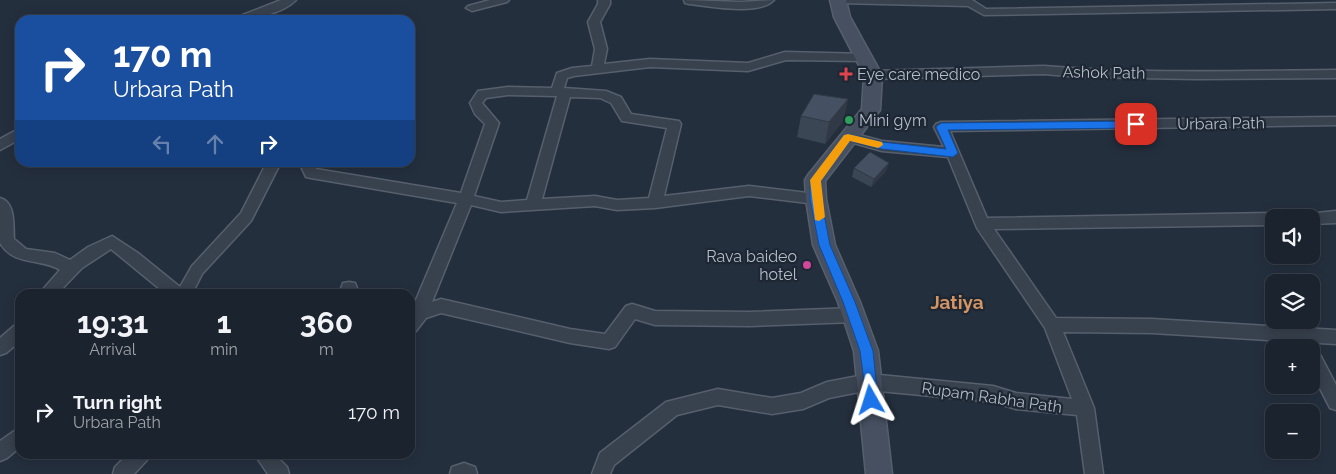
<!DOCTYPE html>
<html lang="en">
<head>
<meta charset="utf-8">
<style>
	:root { --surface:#1b232e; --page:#242b36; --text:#f1f3f6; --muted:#a0a4aa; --line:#39404a }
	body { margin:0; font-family:Raleway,sans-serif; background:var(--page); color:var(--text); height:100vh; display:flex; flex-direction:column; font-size:19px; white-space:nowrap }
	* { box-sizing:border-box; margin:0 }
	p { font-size:16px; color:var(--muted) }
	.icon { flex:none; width:28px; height:28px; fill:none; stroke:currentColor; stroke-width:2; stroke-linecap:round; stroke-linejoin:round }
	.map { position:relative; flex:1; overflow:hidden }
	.drawer { position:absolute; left:15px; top:289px; width:400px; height:170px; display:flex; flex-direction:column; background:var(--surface); border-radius:15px; box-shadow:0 2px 12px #0003,0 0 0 1px var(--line) }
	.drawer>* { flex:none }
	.banner { position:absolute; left:15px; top:15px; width:400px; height:152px; border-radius:15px; box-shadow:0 2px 12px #0003,0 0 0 1px var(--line); background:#1a4fa0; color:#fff; overflow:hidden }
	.fabs { position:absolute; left:1265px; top:209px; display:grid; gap:10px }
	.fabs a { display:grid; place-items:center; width:55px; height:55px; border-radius:10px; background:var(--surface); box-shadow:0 2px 12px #0003,0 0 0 1px var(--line); font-size:25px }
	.pin { position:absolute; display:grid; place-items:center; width:42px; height:42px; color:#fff; margin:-21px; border-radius:10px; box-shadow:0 2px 8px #0006 }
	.me { position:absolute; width:55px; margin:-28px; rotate:354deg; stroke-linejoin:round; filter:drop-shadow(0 0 4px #0008) }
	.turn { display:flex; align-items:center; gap:18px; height:105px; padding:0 15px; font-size:22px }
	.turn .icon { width:65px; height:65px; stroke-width:2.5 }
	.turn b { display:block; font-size:35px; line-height:42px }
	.lanes { display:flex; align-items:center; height:48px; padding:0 15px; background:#0003; justify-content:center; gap:25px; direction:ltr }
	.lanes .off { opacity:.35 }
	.eta { display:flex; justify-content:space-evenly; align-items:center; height:85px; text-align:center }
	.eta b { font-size:30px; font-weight:700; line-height:35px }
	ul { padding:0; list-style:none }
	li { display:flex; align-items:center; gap:15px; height:75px; padding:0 15px }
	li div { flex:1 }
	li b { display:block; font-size:19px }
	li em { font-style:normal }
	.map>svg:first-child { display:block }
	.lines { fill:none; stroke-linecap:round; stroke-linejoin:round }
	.minor-casing { stroke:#565f6c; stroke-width:3 }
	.secondary-casing { stroke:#565f6c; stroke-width:3 }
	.minor { fill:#38414e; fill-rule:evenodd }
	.secondary { fill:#465061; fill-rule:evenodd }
	.wall { fill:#3b4654 }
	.shaded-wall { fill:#303945 }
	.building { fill:#455162; stroke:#303945 }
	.route { fill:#1a73e8; stroke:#114b97 }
	.slow { fill:#f59e0b }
	.health-dot { fill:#e0444e; stroke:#1d2633; stroke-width:2 }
	.leisure-dot { fill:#2e9e5b; stroke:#1d2633; stroke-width:2 }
	.hotel-dot { fill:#d1479c; stroke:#1d2633; stroke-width:2 }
	.labels { text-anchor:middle; stroke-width:4.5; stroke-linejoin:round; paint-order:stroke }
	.street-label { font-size:16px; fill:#b4bcc9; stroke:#1d2633 }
	.poi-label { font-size:16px; fill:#b4bcc9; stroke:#1d2633; text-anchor:start }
	.quarter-label { font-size:19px; font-weight:bold; fill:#d59563; stroke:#1d2633 }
</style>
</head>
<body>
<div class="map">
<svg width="1336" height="474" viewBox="0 0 1336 474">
	<rect width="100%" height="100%" fill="#242f3e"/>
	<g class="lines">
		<g class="minor-casing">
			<path id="minor" d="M281 0H296C282 14 252 20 233 20L235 18Z
				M490 0H509L507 2 472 11 466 8 468 6Z
				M598 0H610V4L600 22 607 49 604 64 650 59 748 63 785 52 868 54 870 57 868 60 864 61 786 60 748 71 650 67 574 76 567 78 564 88 606 91 621 97 631 114 679 121 681 124 664 196 749 186 816 194 821 195 823 199 821 203 816 204 749 196 655 208 617 210 595 206 501 212 471 205 432 302 441 299 570 329 605 334 626 306 632 304 655 311 749 312 854 308 860 310 862 315 860 320 854 322 749 326 655 325 635 319 615 347 609 349 570 343 441 313 426 318 416 331 410 333V314L457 203 311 178 306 177 299 162H313L316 169 461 193 485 124 475 114 470 103 478 91 508 87 552 88 557 73 572 68 592 66 595 49 588 22 598 4ZM508 95 557 96 527 200 501 202 474 196 499 123 482 103 486 98ZM570 97 600 98 611 103 622 121 667 128 649 198 617 200 595 196 542 199Z
				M684 0 741 2 774 0C759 16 709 6 689 4L685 3Z
				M832 0H972L986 9 1336 3V9L984 15 968 6 838 3Z
				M1044 66C1141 74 1239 71 1336 70V78L1196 79 1079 77 1044 74 873 79 867 75 873 71Z
				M1336 117V125L950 131 987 218 1274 213 1281 218H1274V225L994 229 1056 318 1152 319 1336 330V344L1152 333 1063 332 1094 408 1103 474H1085L1077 415 1016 409 993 402 869 390 829 398 803 409 772 414 718 405 677 415 614 465 610 474H592L600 453 666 402 718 389 772 398 801 393 827 382 869 374 993 386 1016 393 1072 399 1045 328 977 228 948 157 882 151 843 140 841 137 843 134 848 132 882 141 944 147 934 127 936 124 941 122Z
				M20 128V139L0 150V139Z
				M267 162H281L251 221 202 274 192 294H166L111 249 82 268 57 294H39L60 270C41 258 13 266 0 243V198C16 202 13 226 14 239L26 249 55 253 70 260 88 247 112 236 138 253 180 287 192 266 241 213Z
				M1336 211V223L1311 224V218H1304L1306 214Z
				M349 282 355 283 357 288 355 294H339L343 283Z
				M20 324V341L6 353 0 355V338L14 326Z
				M1311 347 1317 349 1336 385V410L1330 408 1311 371V348H1309Z
				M20 427V447L7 458 0 461V441Z
				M128 454H149L147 460 134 474H113L115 467Z
				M259 454H278L277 457 287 467 289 474H268L257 458Z
				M464 463 475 467 477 474H450L452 467Z"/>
		</g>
		<g class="secondary-casing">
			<path id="secondary" d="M830 0H846L850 17 882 75 880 110 825 181 826 199 835 245 860 302 878 351 892 474H866L854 351 838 302 813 245 806 199 805 180 808 175 862 109 864 75 834 17Z"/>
		</g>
		<use href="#minor" class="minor"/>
		<use href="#secondary" class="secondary"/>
	</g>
	<path class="wall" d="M848 99 843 121 825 144 797 137 801 116Z
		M854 168 886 171 871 187 852 177Z"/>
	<path class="shaded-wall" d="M848 99 843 121 825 144 829 122Z
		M889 163 886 171 871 187 874 179Z"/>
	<path class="building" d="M814 94 848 99 829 122 801 116Z
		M870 152 889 163 874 179 854 168Z"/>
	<path class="route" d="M1136 121 1141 124 1136 128 948 130 958 153 953 157 882 149 850 141 821 181V199L830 245 855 302 873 351 878 400 876 404 871 406 867 404 860 351 843 302 819 245 810 199V180L844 135 848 134 882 142 946 149 936 127 941 123Z"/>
	<path class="slow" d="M848 134 882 142 883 145 878 148 850 141 821 181 825 217 819 221 815 220 810 180 844 135Z"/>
	<path class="health-dot" d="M843.5 66.5h5v5h5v5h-5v5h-5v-5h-5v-5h5z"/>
	<circle class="leisure-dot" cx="849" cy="120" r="5"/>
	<circle class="hotel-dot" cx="807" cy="265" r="5"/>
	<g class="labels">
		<g class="street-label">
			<text transform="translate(1104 72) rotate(1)" y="6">Ashok Path</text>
			<text transform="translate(1221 123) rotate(-1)" y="6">Urbara Path</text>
			<text transform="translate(992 397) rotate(8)" y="6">Rupam Rabha Path</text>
		</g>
		<g class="poi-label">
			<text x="857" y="80">Eye care medico</text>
			<text x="859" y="126">Mini gym</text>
			<text x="797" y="262" text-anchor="end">Rava baideo<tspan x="797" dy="18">hotel</tspan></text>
		</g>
		<g class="quarter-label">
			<text x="957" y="309">Jatiya</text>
		</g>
	</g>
</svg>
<div class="fabs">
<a><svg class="icon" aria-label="sound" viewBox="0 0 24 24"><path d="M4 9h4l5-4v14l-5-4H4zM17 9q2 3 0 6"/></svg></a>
<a><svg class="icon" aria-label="layers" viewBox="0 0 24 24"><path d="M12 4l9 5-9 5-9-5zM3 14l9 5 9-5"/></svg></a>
<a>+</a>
<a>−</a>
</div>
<div class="pin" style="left:1136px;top:124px;background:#d93025"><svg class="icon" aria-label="arrive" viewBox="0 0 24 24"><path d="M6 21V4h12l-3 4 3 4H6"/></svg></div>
<svg class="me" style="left:871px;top:400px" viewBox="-20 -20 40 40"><path d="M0-17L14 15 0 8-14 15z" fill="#1a73e8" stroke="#fff" stroke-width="4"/></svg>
<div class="banner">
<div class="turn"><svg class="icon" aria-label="right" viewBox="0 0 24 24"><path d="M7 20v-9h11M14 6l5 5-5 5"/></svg><div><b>170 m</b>Urbara Path</div></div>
<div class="lanes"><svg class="icon off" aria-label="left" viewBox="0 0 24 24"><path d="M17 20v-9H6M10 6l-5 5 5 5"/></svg><svg class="icon off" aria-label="ahead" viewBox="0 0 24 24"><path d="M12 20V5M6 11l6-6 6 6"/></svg><svg class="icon" aria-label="right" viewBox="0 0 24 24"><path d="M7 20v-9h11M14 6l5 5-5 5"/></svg></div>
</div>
<section class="drawer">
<div class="eta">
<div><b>19:31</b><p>Arrival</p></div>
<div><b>1</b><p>min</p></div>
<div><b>360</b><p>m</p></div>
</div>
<ul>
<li><svg class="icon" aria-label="right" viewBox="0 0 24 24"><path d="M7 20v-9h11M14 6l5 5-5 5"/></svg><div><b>Turn right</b><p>Urbara Path</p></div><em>170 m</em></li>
</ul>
</section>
</div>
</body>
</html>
